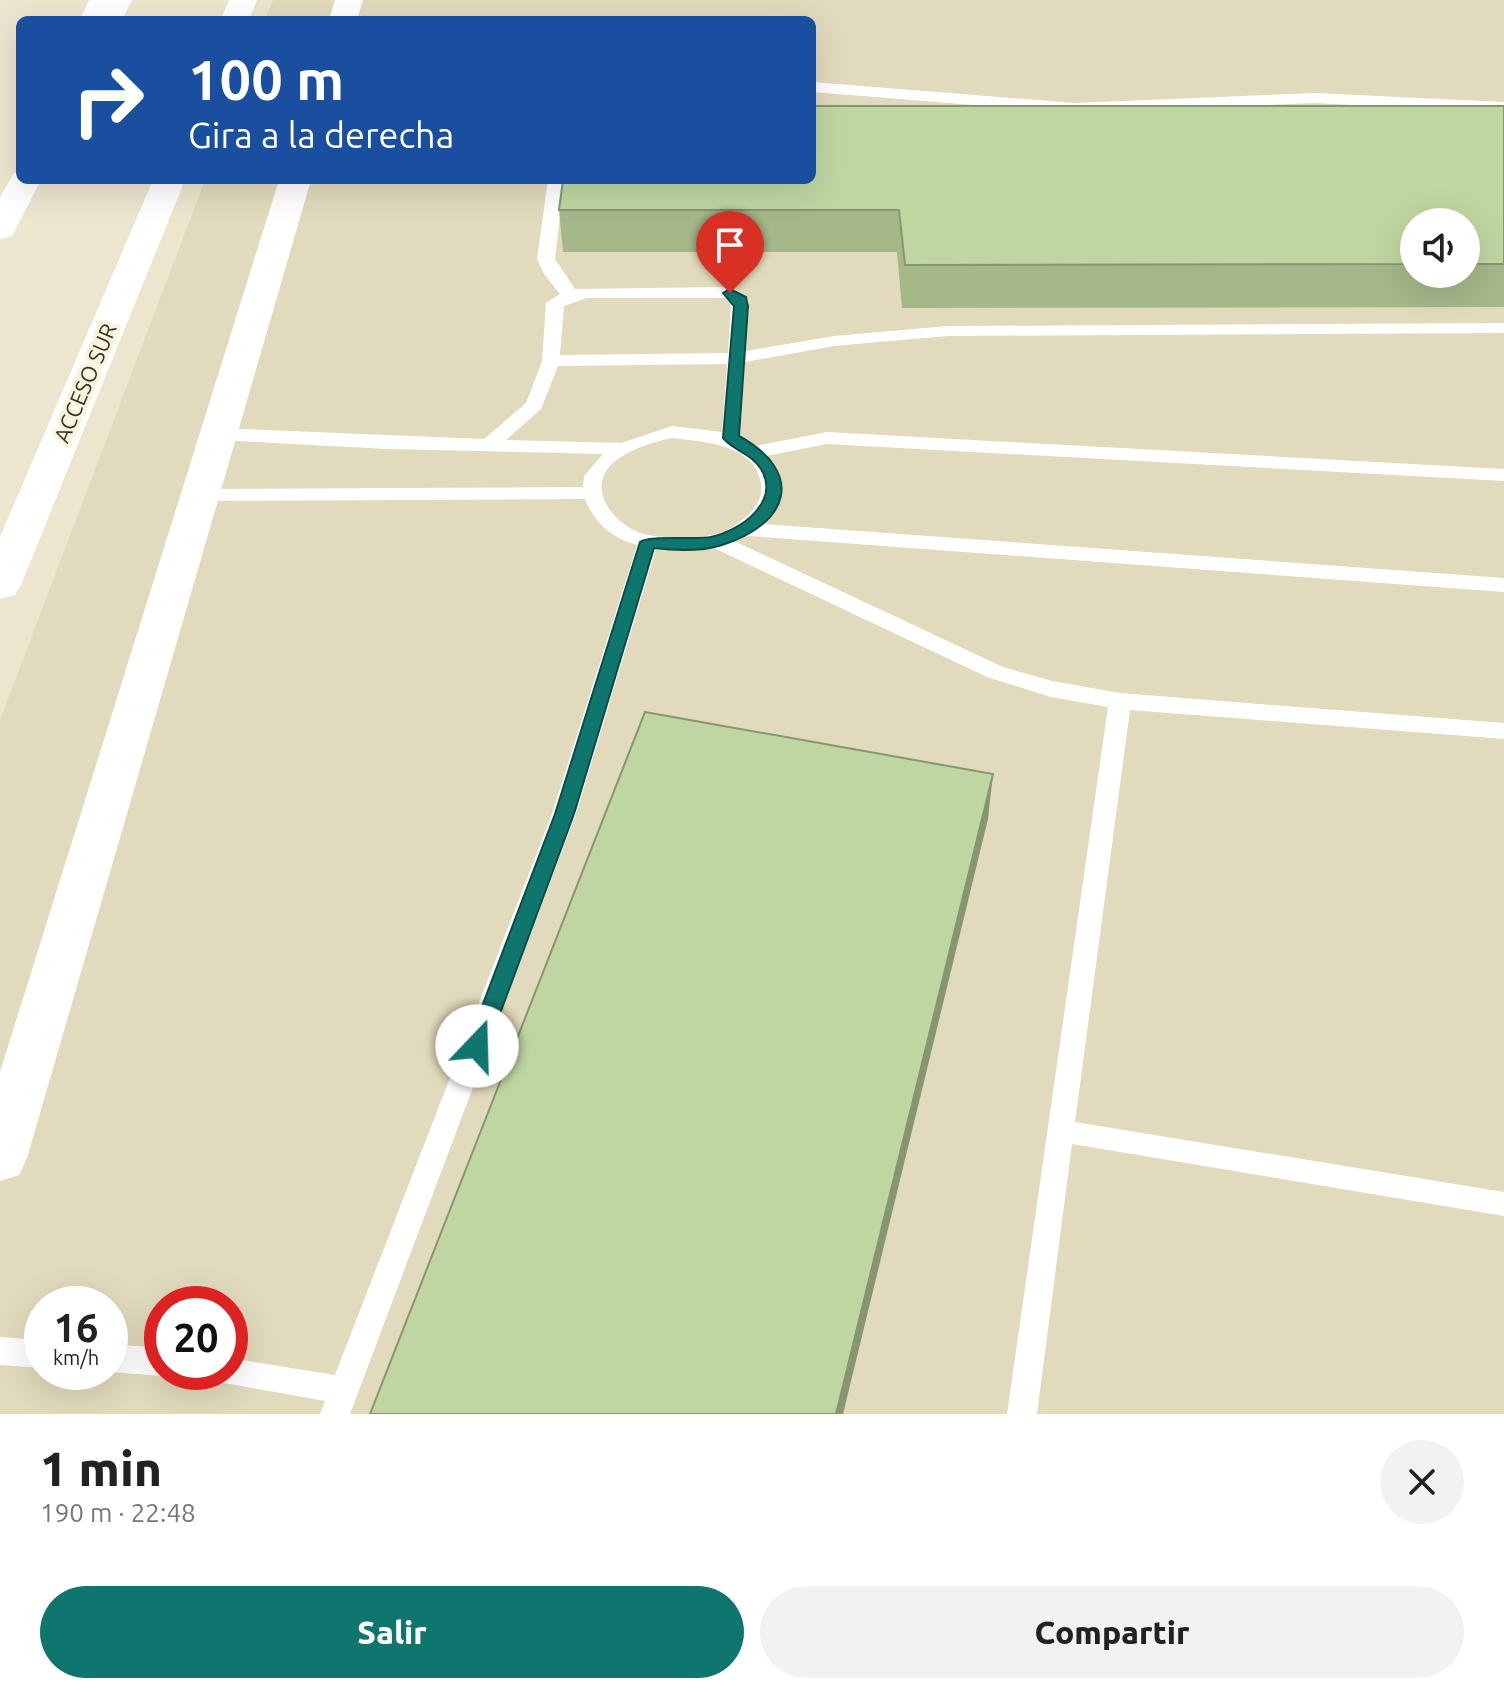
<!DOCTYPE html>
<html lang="es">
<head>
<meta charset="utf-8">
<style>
	:root { --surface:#fff; --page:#f2f2f2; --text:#222; --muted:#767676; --accent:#0f766e }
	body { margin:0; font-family:Ubuntu,sans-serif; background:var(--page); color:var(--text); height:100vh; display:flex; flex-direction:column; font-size:30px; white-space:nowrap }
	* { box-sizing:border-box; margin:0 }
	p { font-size:26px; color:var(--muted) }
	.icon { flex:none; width:44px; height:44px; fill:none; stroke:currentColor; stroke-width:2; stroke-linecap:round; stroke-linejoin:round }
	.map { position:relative; height:1414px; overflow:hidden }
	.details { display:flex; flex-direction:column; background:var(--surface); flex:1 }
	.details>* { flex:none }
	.banner { position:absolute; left:16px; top:16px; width:800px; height:168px; border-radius:12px; box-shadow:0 8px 32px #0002; background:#1a4fa0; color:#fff; overflow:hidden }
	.fabs { position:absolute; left:1400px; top:208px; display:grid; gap:16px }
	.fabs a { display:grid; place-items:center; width:80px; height:80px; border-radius:50%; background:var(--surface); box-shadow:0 8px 32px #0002; font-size:40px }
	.speed { position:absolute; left:24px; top:1286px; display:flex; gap:16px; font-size:40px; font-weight:700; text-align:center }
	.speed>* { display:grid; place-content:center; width:104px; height:104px; border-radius:50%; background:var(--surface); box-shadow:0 8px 32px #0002; line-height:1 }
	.speed small { font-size:20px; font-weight:400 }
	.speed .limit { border:12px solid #d22; background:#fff; color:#111 }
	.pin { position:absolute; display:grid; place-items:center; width:68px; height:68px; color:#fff; margin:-82px -34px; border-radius:50% 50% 50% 0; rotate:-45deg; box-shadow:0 0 8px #0007 }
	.pin .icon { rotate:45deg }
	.me { position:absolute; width:88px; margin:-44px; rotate:21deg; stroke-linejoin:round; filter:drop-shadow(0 0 6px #0008) }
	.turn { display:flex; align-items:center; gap:28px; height:168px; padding:0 40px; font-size:36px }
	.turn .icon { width:104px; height:104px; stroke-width:2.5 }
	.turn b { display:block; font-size:56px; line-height:68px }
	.round { display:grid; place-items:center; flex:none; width:84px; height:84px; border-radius:42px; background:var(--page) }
	.summary { display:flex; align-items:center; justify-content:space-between; height:136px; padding:0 40px }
	h1 { font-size:48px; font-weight:800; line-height:60px }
	.action { display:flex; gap:16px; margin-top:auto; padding:16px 40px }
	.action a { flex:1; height:92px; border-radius:48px; background:var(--accent); color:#fff; font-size:32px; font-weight:800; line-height:92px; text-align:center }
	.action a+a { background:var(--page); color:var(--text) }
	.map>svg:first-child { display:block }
	.built { fill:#e2dabc; fill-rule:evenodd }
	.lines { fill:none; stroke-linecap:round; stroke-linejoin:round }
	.lane { fill:#fff; fill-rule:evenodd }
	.street { fill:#fff; fill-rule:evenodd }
	.highway { fill:#fff; fill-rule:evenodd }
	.wall { fill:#a4b88a; fill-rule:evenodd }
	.shaded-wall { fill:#869671 }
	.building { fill:#bfd6a1; stroke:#869671; stroke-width:2 }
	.route { fill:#0f766e; stroke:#0a4d48; stroke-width:2 }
	.labels { text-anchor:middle; stroke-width:8; stroke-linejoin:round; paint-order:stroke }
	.street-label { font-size:22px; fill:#343229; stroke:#faf4dc }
</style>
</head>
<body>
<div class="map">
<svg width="1504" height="1414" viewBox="0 0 1504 1414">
	<rect width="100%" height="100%" fill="#ece6cf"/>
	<path class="built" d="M273 0H1504V1414H0V720L205 180H812V20H265ZM1414 222H1466V274H1414ZM42 1304H110V1372H42ZM162 1304H230V1372H162Z"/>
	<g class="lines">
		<path class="lane" d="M812 82 1075 103 1314 93 1504 102V112L1314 103 1075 113 812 92Z
			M548 180H564L555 259 575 289 721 287 736 289 749 300 746 351 834 336 948 326 1504 323V333L948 336 834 346 745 362 740 439 755 446 827 432 1504 469V481L827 444 766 456C785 477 788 504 763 524L1504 578V592L749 536 734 541 1003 667 1052 681 1120 693 1504 723V739L1130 710 1075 1122 1504 1192V1216L1072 1144 1037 1414H1007L1108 707 1051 697 987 677 714 548 656 549 576 814 350 1414H320L325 1401 219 1382 214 1372H230V1358L335 1375 552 814 637 545C613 539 594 523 585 499L200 501 190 495 200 489 583 487 584 476 603 454 387 449 218 440 209 434 218 428 484 439 526 403 542 361 546 303 560 294 544 274 537 259ZM587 298H725L731 302 728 353 560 355 564 306ZM727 364 722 432 672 426 621 443 506 440 541 409 558 366ZM672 438C704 442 756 444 761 484 763 502 752 513 738 523 724 535 704 537 686 537 672 537 658 538 644 534 621 528 593 500 604 475 614 453 650 443 672 438Z
			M0 1337 42 1340V1368L0 1365Z
			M110 1344 162 1348V1372H172L162 1376 110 1372Z"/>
		<path class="street" d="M89 0H117L108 20H80Z
			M335 0H363L357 20H329Z
			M279 180H311L27 1158 19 1175 0 1181V1072Z"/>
		<path class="highway" d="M104 0H132L122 20H94Z
			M229 0H257L249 20H221Z
			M20 172V180H41L12 236 0 239V197L14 173Z
			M153 180H185L21 585 15 595 0 599V537Z"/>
	</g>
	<path class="wall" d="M1504 106V307L902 308 897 252H563L559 210ZM1414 222H1466V274H1414Z"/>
	<path class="shaded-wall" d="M993 774 988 819 843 1414H836Z"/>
	<path class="building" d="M812 106H1504V264H1466V222H1414V264L905 265 899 210H559L563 180H812Z
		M645 712 993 774 836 1414H370Z"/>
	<path class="route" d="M730 289 746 297 748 306 739 436C806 473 789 524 722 545 700 552 677 551 654 548L574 814 488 1046 485 1052 477 1055 470 1052 467 1046 555 814 640 542C647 535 695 540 711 537 740 531 781 502 761 469 751 453 734 451 723 438L734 306 723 293Z"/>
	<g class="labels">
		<g class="street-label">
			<text transform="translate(85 383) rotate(-67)" y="8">ACCESO SUR</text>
		</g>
	</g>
</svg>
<div class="fabs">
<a><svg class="icon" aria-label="sound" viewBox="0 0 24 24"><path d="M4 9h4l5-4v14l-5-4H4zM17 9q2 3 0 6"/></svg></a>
</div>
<div class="speed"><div>16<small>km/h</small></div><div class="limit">20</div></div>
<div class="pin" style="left:730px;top:293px;background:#d93025"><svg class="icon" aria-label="arrive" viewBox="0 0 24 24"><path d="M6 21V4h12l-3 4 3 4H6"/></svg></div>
<svg class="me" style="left:477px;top:1046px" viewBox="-20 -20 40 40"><circle r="19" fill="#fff"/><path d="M0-13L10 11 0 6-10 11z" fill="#0f766e"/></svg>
<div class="banner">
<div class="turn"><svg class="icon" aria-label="right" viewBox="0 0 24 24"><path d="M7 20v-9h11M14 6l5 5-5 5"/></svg><div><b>100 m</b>Gira a la derecha</div></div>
</div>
</div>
<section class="details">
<div class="summary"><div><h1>1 min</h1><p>190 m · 22:48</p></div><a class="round"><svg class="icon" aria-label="close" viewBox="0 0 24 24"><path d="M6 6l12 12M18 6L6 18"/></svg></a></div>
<div class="action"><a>Salir</a><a>Compartir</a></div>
</section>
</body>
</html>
